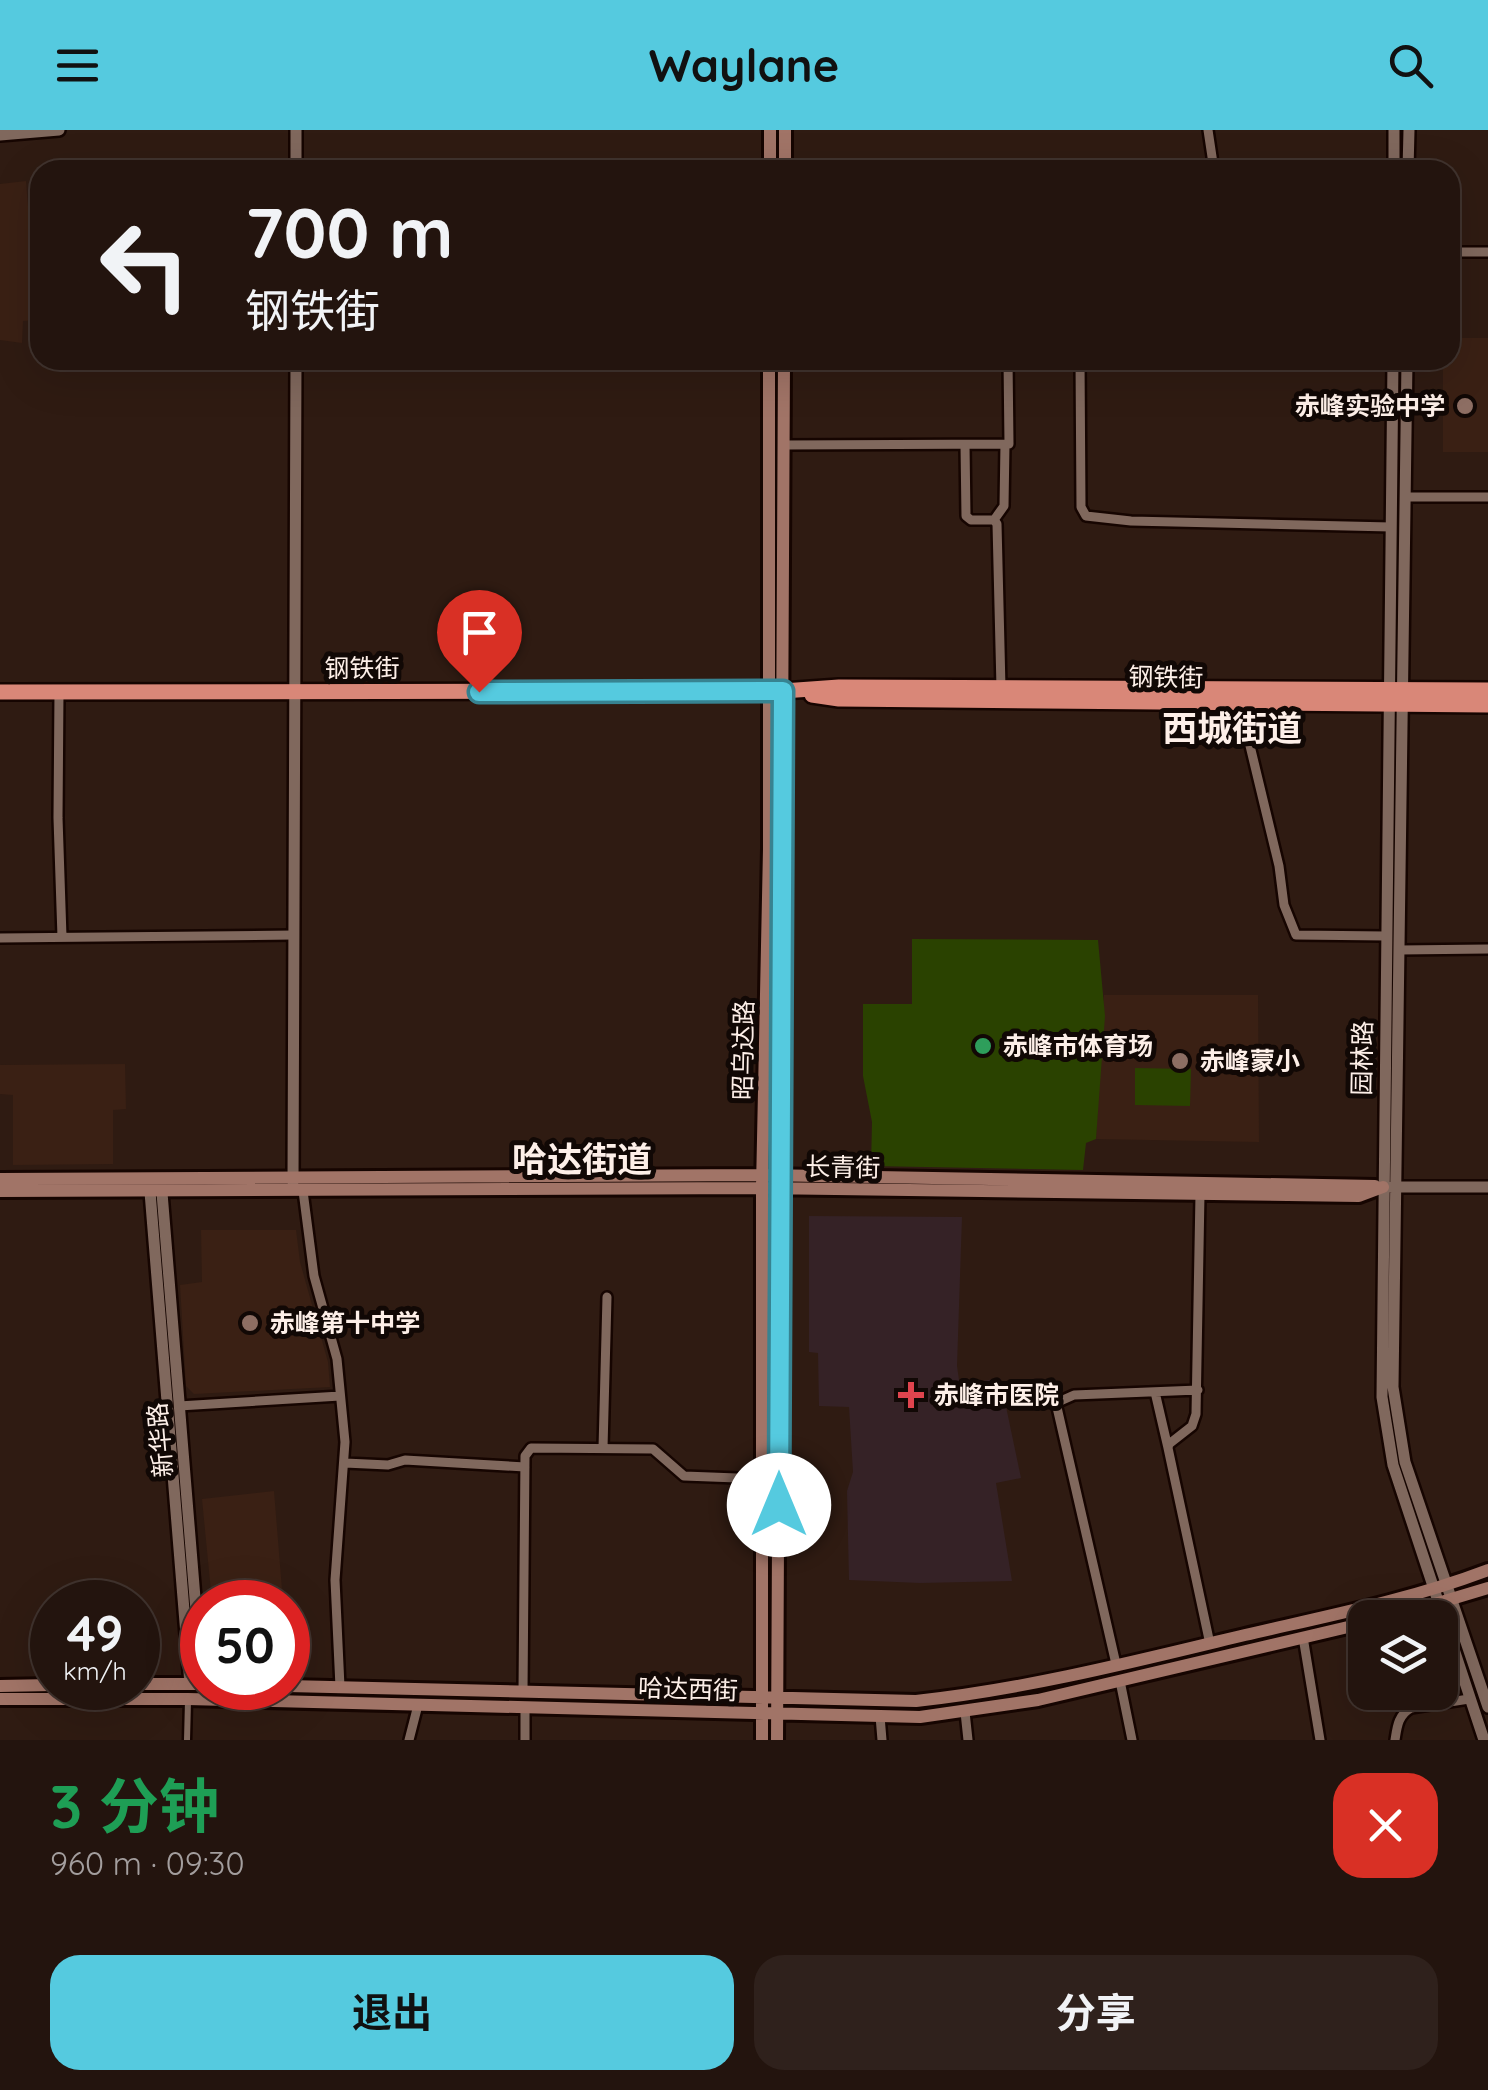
<!DOCTYPE html>
<html lang="zh">
<head>
<meta charset="utf-8">
<style>
	:root { --surface:#23140e; --page:#2f211c; --text:#f1f3f6; --muted:#a39e9e; --line:#40332e; --accent:#55cadf }
	body { margin:0; font-family:Quicksand,"Noto Sans SC",sans-serif; background:var(--page); color:var(--text); height:100vh; display:flex; flex-direction:column; font-size:38px; white-space:nowrap }
	* { box-sizing:border-box; margin:0 }
	p { font-size:32px; color:var(--muted) }
	.icon { flex:none; width:55px; height:55px; fill:none; stroke:currentColor; stroke-width:2; stroke-linecap:round; stroke-linejoin:round }
	.map { position:relative; height:1610px; overflow:hidden }
	.panel { display:flex; flex-direction:column; background:var(--surface); flex:1 }
	.panel>* { flex:none }
	.guide { position:absolute; left:30px; top:30px; width:1430px; height:210px; border-radius:30px; box-shadow:0 10px 40px #0002,0 0 0 2px var(--line); background:#23140e; color:var(--text); overflow:hidden }
	.tools { position:absolute; left:1348px; top:1470px; display:grid; gap:20px }
	.tools a { display:grid; place-items:center; width:110px; height:110px; border-radius:20px; background:var(--surface); box-shadow:0 10px 40px #0002,0 0 0 2px var(--line); font-size:50px }
	.speed { position:absolute; left:30px; top:1450px; display:flex; gap:20px; font-size:50px; font-weight:700; text-align:center }
	.speed>* { display:grid; place-content:center; width:130px; height:130px; border-radius:50%; background:var(--surface); box-shadow:0 10px 40px #0002,0 0 0 2px var(--line); line-height:1 }
	.speed small { font-size:25px; font-weight:400 }
	.speed .limit { border:15px solid #d22; background:#fff; color:#111 }
	.pin { position:absolute; display:grid; place-items:center; width:85px; height:85px; color:#fff; margin:-102px -42px; border-radius:50% 50% 50% 0; rotate:-45deg; box-shadow:0 0 10px #0007 }
	.pin .icon { rotate:45deg }
	.me { position:absolute; width:110px; margin:-55px; rotate:0deg; stroke-linejoin:round; filter:drop-shadow(0 0 8px #0008) }
	.turn { display:flex; align-items:center; gap:35px; height:210px; padding:0 50px; font-size:45px }
	.turn .icon { width:130px; height:130px; stroke-width:2.5 }
	.turn b { display:block; font-size:70px; line-height:85px }
	.round { display:grid; place-items:center; flex:none; width:105px; height:105px; border-radius:30px; background:var(--page) }
	.head { display:flex; align-items:center; justify-content:space-between; height:170px; padding:0 50px }
	h1 { font-size:60px; font-weight:700; line-height:75px; color:#1e9e55 }
	.primary-button { display:flex; gap:20px; margin-top:auto; padding:20px 50px }
	.primary-button a { flex:1; height:115px; border-radius:30px; background:var(--accent); color:#111; font-size:40px; font-weight:700; line-height:115px; text-align:center }
	.primary-button a+a { background:var(--page); color:var(--text) }
	header { display:flex; justify-content:space-between; align-items:center; height:130px; padding:0 50px; background:var(--accent); color:#111; font-size:45px; font-weight:700 }
	.map>svg:first-child { display:block }
	.built { fill:#3a2014 }
	.medical { fill:#352226 }
	.pitch { fill:#2a4200 }
	.lines { fill:none; stroke-linecap:round; stroke-linejoin:round }
	.pedestrian-casing { stroke:#160501; stroke-width:11 }
	.minor-casing { stroke:#160501; stroke-width:14 }
	.tertiary-casing { stroke:#160501; stroke-width:16 }
	.secondary-casing { stroke:#160501; stroke-width:18 }
	.trunk-casing { stroke:#160501; stroke-width:20 }
	.pedestrian { stroke:#80685d; stroke-width:6 }
	.minor { stroke:#80685d; stroke-width:9 }
	.tertiary { stroke:#80685d; stroke-width:11 }
	.secondary { stroke:#a17467; stroke-width:12 }
	.trunk { stroke:#d98778; stroke-width:15 }
	.route-casing { stroke:#378391; stroke-width:25 }
	.route { stroke:#55cadf; stroke-width:18 }
	.education-dot { fill:#8d6e63; stroke:#110805; stroke-width:4 }
	.leisure-dot { fill:#2e9e5b; stroke:#110805; stroke-width:4 }
	.health-dot { fill:#e0444e; stroke:#110805; stroke-width:4 }
	.labels { text-anchor:middle; stroke-width:10; stroke-linejoin:round; paint-order:stroke }
	.poi-label { font-size:25px; font-weight:bold; fill:#fdefe8; stroke:#110805; text-anchor:start }
	.street-label { font-size:25px; fill:#fdefe8; stroke:#110805 }
	.district-label { font-size:35px; font-weight:bold; fill:#fdefe8; stroke:#110805 }
</style>
</head>
<body>
<header><svg class="icon" aria-label="menu" viewBox="0 0 24 24"><path d="M4 6h16M4 12h16M4 18h16"/></svg>Waylane<svg class="icon" aria-label="search" viewBox="0 0 24 24"><circle cx="10" cy="10" r="6"/><path d="M15 15l6 6"/></svg></header>
<div class="map">
<svg width="1488" height="1610" viewBox="0 0 1488 1610">
	<rect width="100%" height="100%" fill="#2f1b12"/>
	<path class="built" d="M26 51 37 190 23 191 22 213 0 210V54Z
		M1450 208H1488V322H1443V230H1450Z
		M1104 865H1258L1259 1012 1096 1009Z
		M125 934 126 979 113 980V1034L13 1035V965L0 964V935Z
		M201 1100H296L300 1132 328 1232 330 1257 194 1264 186 1256 180 1155 202 1152Z
		M274 1361 283 1472H212L202 1369Z"/>
	<path class="medical" d="M809 1086 962 1087 957 1236 959 1250 965 1254 1000 1248 1021 1348 996 1353 1012 1451 920 1453 849 1450 847 1361 853 1342 849 1277 819 1276 818 1223 809 1222Z"/>
	<path class="pitch" d="M912 809 1098 810 1105 886 1096 1009 1086 1013 1083 1040 871 1036 872 992 863 946V874H912Z
		M1135 938 1191 939 1190 976 1135 975Z"/>
	<g class="lines">
		<g class="pedestrian-casing">
			<path id="pedestrian" d="M187 1610 188 1571"/>
		</g>
		<g class="minor-casing">
			<path id="minor" d="M1208 0 1214 40
				M1450 122H1488
				M1080 230 1081 377 1086 386 1131 391 1391 397
				M784 315 1009 314 1008 230
				M965 315 966 386 971 390H994L997 394 1001 558
				M1405 367H1488
				M994 390 1004 376 1005 314
				M59 562 58 688 62 807
				M1243 573 1245 595 1279 736 1284 775 1296 805 1386 806
				M0 808 294 805
				M1400 820 1488 819
				M303 1061 314 1146 337 1229 345 1312 335 1450 340 1557
				M1200 1064 1196 1284 1192 1296 1169 1314 1168 1318 1210 1514
				M1155 1262 1168 1318
				M179 1276 340 1266
				M603 1318 607 1167
				M345 1333 388 1335 405 1330 525 1337
				M1303 1507 1320 1610
				M1116 1534 1056 1273 1074 1265 1198 1260
				M1120 1551 1132 1610
				M523 1561 525 1326 531 1318 653 1319 684 1346 764 1349
				M965 1582 968 1610
				M880 1586 882 1610
				M409 1610 418 1575
				M525 1610V1577
				M1395 1610C1397 1597 1398 1585 1411 1578L1469 1569"/>
		</g>
		<g class="tertiary-casing">
			<path id="tertiary" d="M0 5 59 0
				M296 40V0
				M1394 40V0
				M1408 40 1409 0
				M1393 230 1382 1267 1393 1335 1484 1610
				M1407 230 1393 1257 1405 1332 1488 1577
				M293 1052 296 230
				M1392 1057H1488
				M150 1062 190 1554
				M162 1063 202 1554"/>
		</g>
		<g class="secondary-casing">
			<path id="secondary" d="M770 40V0
				M785 40V0
				M0 1049 763 1045 1375 1056
				M0 1061 762 1058 1359 1066 1383 1057
				M1388 1488 1488 1458
				M138 1554H202
				M0 1556 52 1555
				M288 1556 916 1571C1027 1559 1137 1531 1245 1505 1327 1486 1409 1470 1488 1440
				M0 1569H188L920 1587 1038 1570 1365 1493
				M762 1610V1058L769 719V230
				M777 1610 784 230"/>
		</g>
		<g class="trunk-casing">
			<path id="trunk" d="M0 562 783 561 839 557 1488 560
				M812 565 839 569 1488 575"/>
		</g>
		<use href="#pedestrian" class="pedestrian"/>
		<use href="#minor" class="minor"/>
		<use href="#tertiary" class="tertiary"/>
		<use href="#secondary" class="secondary"/>
		<use href="#trunk" class="trunk"/>
	</g>
	<g class="lines">
		<g class="route-casing">
			<path id="route" d="M479 562 783 561 779 1375"/>
		</g>
		<use href="#route" class="route"/>
	</g>
	<g class="education-dot">
		<circle cx="1465" cy="276" r="10"/>
		<circle cx="1180" cy="931" r="10"/>
		<circle cx="250" cy="1193" r="10"/>
	</g>
	<circle class="leisure-dot" cx="983" cy="916" r="10"/>
	<path class="health-dot" d="M906 1250h10v10h10v10h-10v10h-10v-10h-10v-10h10z"/>
	<g class="labels">
		<g class="poi-label">
			<text x="1445" y="285" text-anchor="end">赤峰实验中学</text>
			<text x="1003" y="925">赤峰市体育场</text>
			<text x="1200" y="940">赤峰蒙小</text>
			<text x="270" y="1202">赤峰第十中学</text>
			<text x="934" y="1274">赤峰市医院</text>
		</g>
		<g class="street-label">
			<text x="362" y="547">钢铁街</text>
			<text transform="translate(1166 547) rotate(1)" y="9">钢铁街</text>
			<text transform="translate(743 920) rotate(-89)" y="9">昭乌达路</text>
			<text transform="translate(1362 928) rotate(-89)" y="9">园林路</text>
			<text transform="translate(843 1037) rotate(1)" y="9">长青街</text>
			<text transform="translate(160 1310) rotate(-95)" y="9">新华路</text>
			<text transform="translate(688 1559) rotate(2)" y="9">哈达西街</text>
		</g>
		<g class="district-label">
			<text x="1232" y="611">西城街道</text>
			<text x="582" y="1042">哈达街道</text>
		</g>
	</g>
</svg>
<div class="tools">
<a><svg class="icon" aria-label="layers" viewBox="0 0 24 24"><path d="M12 4l9 5-9 5-9-5zM3 14l9 5 9-5"/></svg></a>
</div>
<div class="speed"><div>49<small>km/h</small></div><div class="limit">50</div></div>
<div class="pin" style="left:479px;top:562px;background:#d93025"><svg class="icon" aria-label="arrive" viewBox="0 0 24 24"><path d="M6 21V4h12l-3 4 3 4H6"/></svg></div>
<svg class="me" style="left:779px;top:1375px" viewBox="-20 -20 40 40"><circle r="19" fill="#fff"/><path d="M0-13L10 11 0 6-10 11z" fill="#55cadf"/></svg>
<div class="guide">
<div class="turn"><svg class="icon" aria-label="left" viewBox="0 0 24 24"><path d="M17 20v-9H6M10 6l-5 5 5 5"/></svg><div><b>700 m</b>钢铁街</div></div>
</div>
</div>
<section class="panel">
<div class="head"><div><h1>3 分钟</h1><p>960 m · 09:30</p></div><a class="round" style="background:#d93025;color:#fff"><svg class="icon" aria-label="close" viewBox="0 0 24 24"><path d="M6 6l12 12M18 6L6 18"/></svg></a></div>
<div class="primary-button"><a>退出</a><a>分享</a></div>
</section>
</body>
</html>
